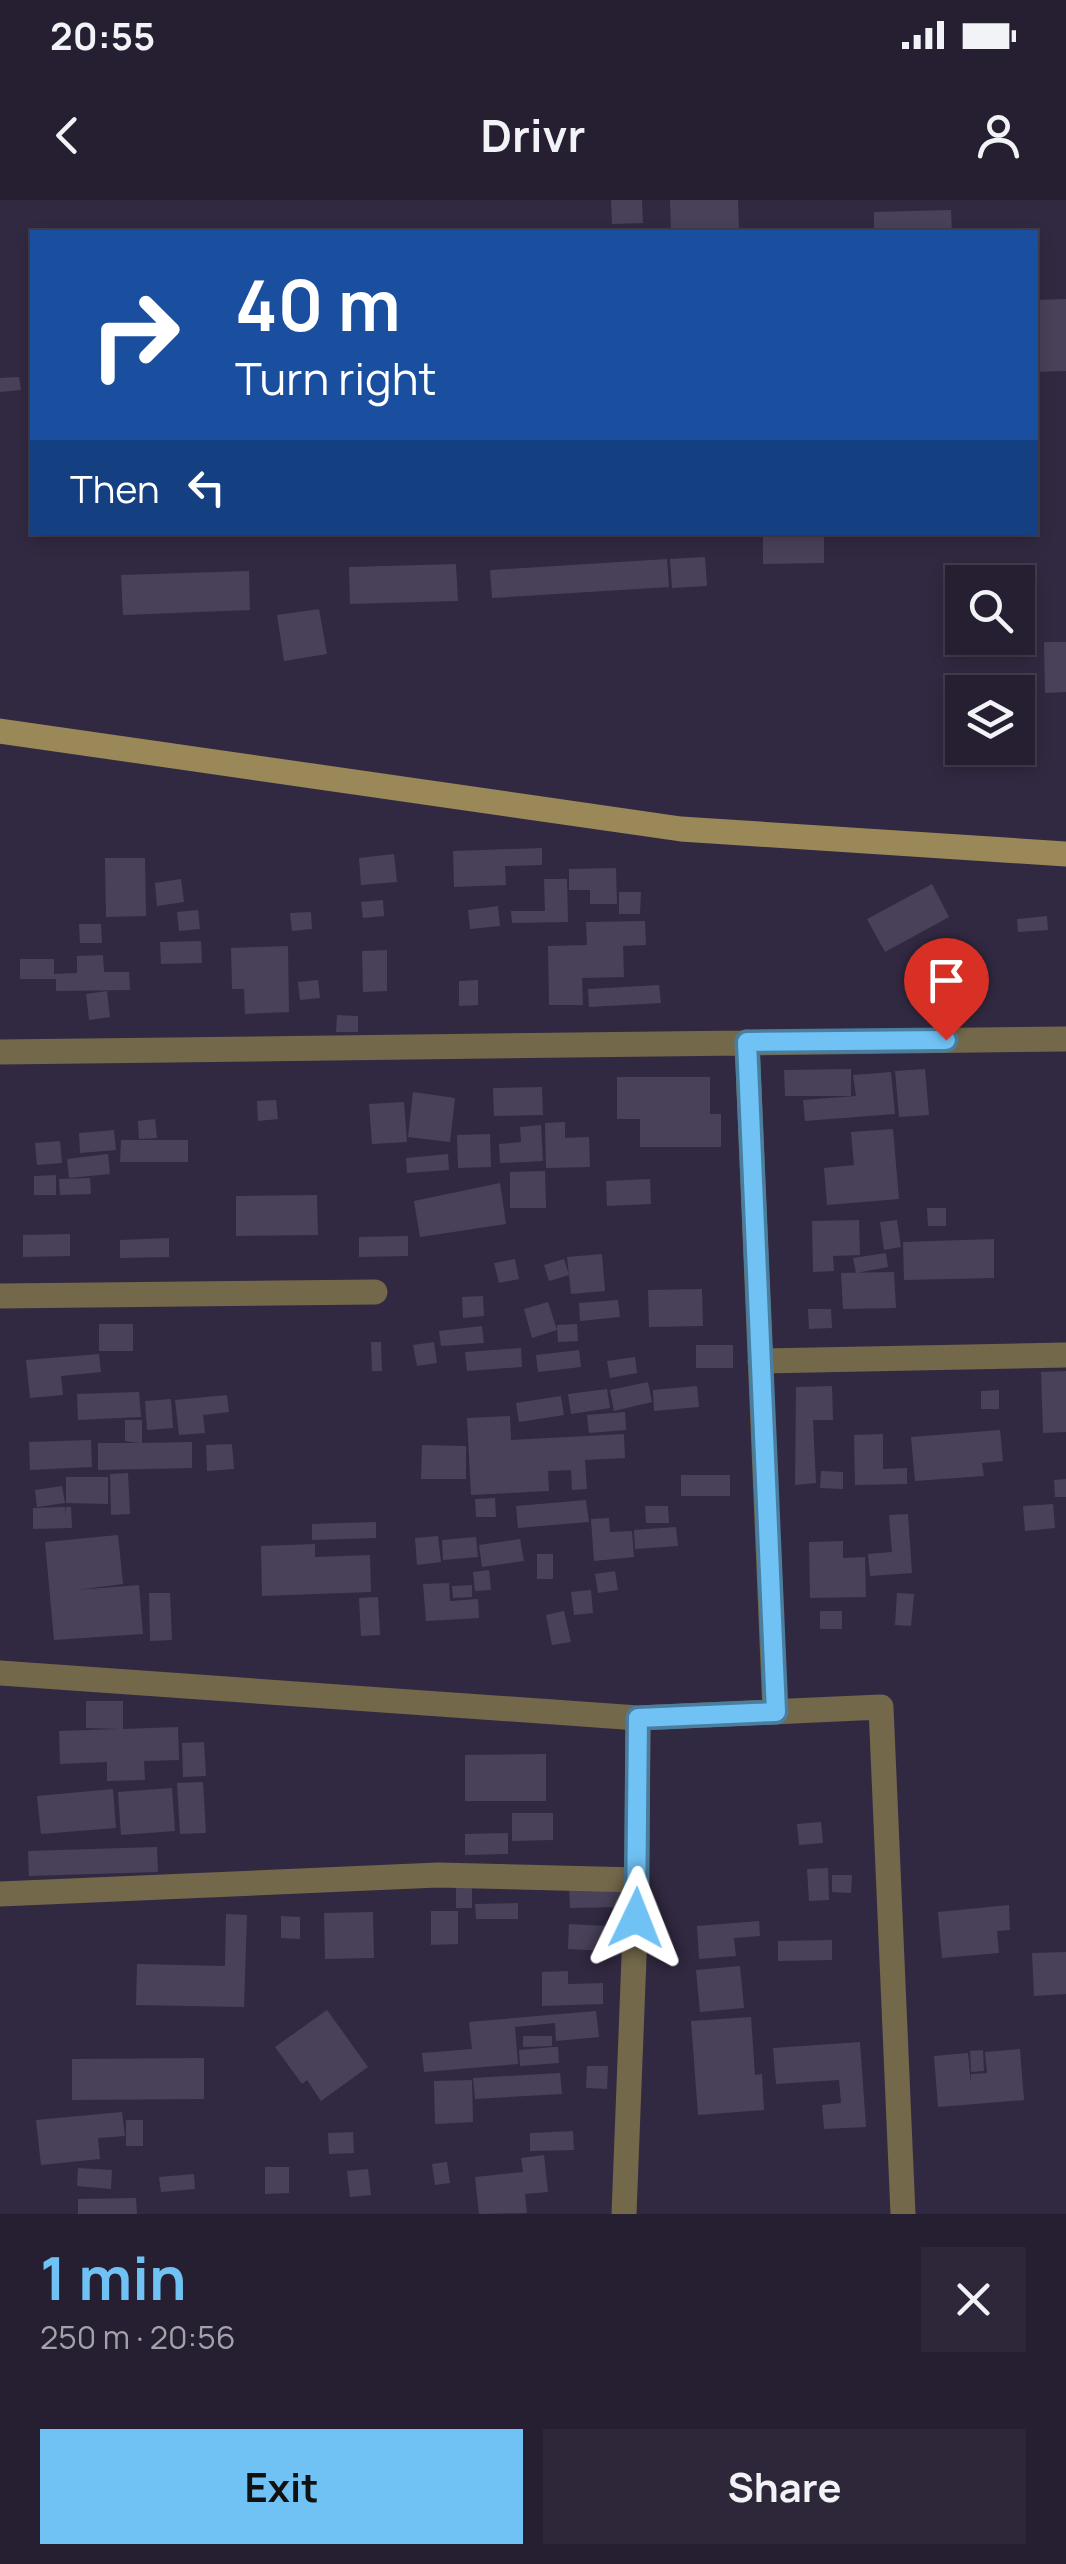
<!DOCTYPE html>
<html lang="en">
<head>
<meta charset="utf-8">
<style>
	:root { --surface:#251f31; --page:#2d2739; --text:#f1f3f6; --muted:#a3a2ab; --line:#423d4d; --accent:#70c2f4 }
	body { margin:0; font-family:Manrope,sans-serif; background:var(--page); color:var(--text); height:100vh; display:flex; flex-direction:column; font-size:38px; white-space:nowrap }
	* { box-sizing:border-box; margin:0 }
	p { font-size:32px; color:var(--muted) }
	.icon { flex:none; width:55px; height:55px; fill:none; stroke:currentColor; stroke-width:2; stroke-linecap:round; stroke-linejoin:round }
	.map { position:relative; height:2014px; overflow:hidden }
	.drawer { display:flex; flex-direction:column; background:var(--surface); flex:1 }
	.drawer>* { flex:none }
	.banner { position:absolute; left:30px; top:30px; width:1008px; height:305px; border-radius:0px; box-shadow:0 5px 15px #0003,0 0 0 2px var(--line); background:#1a4fa0; color:#fff; overflow:hidden }
	.buttons { position:absolute; left:945px; top:365px; display:grid; gap:20px }
	.buttons a { display:grid; place-items:center; width:90px; height:90px; border-radius:0px; background:var(--surface); box-shadow:0 5px 15px #0003,0 0 0 2px var(--line); font-size:50px }
	.pin { position:absolute; display:grid; place-items:center; width:85px; height:85px; color:#fff; margin:-102px -42px; border-radius:50% 50% 50% 0; rotate:-45deg; box-shadow:0 0 10px #0007 }
	.pin .icon { rotate:45deg }
	.me { position:absolute; width:110px; margin:-55px; rotate:2deg; stroke-linejoin:round; filter:drop-shadow(0 0 8px #0008) }
	.turn { display:flex; align-items:center; gap:35px; height:210px; padding:0 40px; font-size:45px }
	.turn .icon { width:130px; height:130px; stroke-width:2.5 }
	.turn b { display:block; font-size:70px; line-height:85px }
	.then { display:flex; align-items:center; height:95px; padding:0 40px; background:#0003; gap:20px; font-size:38px }
	.round { display:grid; place-items:center; flex:none; width:105px; height:105px; border-radius:0px; background:var(--page) }
	.summary { display:flex; align-items:center; justify-content:space-between; height:170px; padding:0 40px }
	h1 { font-size:60px; font-weight:700; line-height:75px; color:var(--accent) }
	.primary-button { display:flex; gap:20px; margin-top:auto; padding:20px 40px }
	.primary-button a { flex:1; height:115px; border-radius:0px; background:var(--accent); color:#111; font-size:40px; font-weight:700; line-height:115px; text-align:center }
	.primary-button a+a { background:var(--page); color:var(--text) }
	.status { display:flex; justify-content:space-between; align-items:center; height:70px; padding:0 50px; background:var(--surface); direction:ltr }
	.status svg { height:28px; fill:currentColor }
	header { display:flex; justify-content:space-between; align-items:center; height:130px; padding:0 40px; background:var(--surface); font-size:45px; font-weight:700 }
	.map>svg:first-child { display:block }
	.building { fill:#494159 }
	.lines { fill:none; stroke-linecap:round; stroke-linejoin:round }
	.street { stroke:#73684a; stroke-width:25 }
	.secondary { stroke:#9a8858; stroke-width:25 }
	.route-casing { stroke:#497e9f; stroke-width:25 }
	.route { stroke:#70c2f4; stroke-width:18 }
</style>
</head>
<body>
<div class="status"><b>20:55</b><svg viewBox="0 0 49 12"><path d="M0 12V9h3v3zM5 12V6h3v6zM10 12V3h3v9zM15 12V0h3v12zM26 1h20v11H26zM47 4h2v5h-2z"/></svg></div>
<header><svg class="icon" aria-label="back" viewBox="0 0 24 24"><path d="M15 5l-7 7 7 7"/></svg>Drivr<svg class="icon" aria-label="person" viewBox="0 0 24 24"><circle cx="12" cy="8" r="4"/><path d="M4 21q1-7 8-7t8 7"/></svg></header>
<div class="map">
<svg width="1066" height="2014" viewBox="0 0 1066 2014">
	<rect width="100%" height="100%" fill="#312941"/>
	<path class="building" d="M611 0H642L643 23 612 24Z
		M670 0H738L739 32H671Z
		M951 10 952 32H874V12Z
		M1066 99V171L1035 172V100Z
		M19 177 21 190 0 192V178Z
		M824 332V363L763 364V334Z
		M705 357 707 386 672 388 670 359Z
		M667 359 669 387 492 398 490 370Z
		M456 364 458 401 350 404 349 367Z
		M249 371 250 410 123 415 121 375Z
		M319 409 327 454 284 461 277 415Z
		M1044 442H1066V492L1045 493Z
		M542 648V665L505 666 506 685 454 687 453 651Z
		M394 654 397 682 361 685 359 658Z
		M105 658H145L146 716 106 717Z
		M616 668 617 704H590V690H569V669Z
		M181 679 184 702 157 706 155 683Z
		M544 679H567L568 722 512 723 511 711H545Z
		M932 684 949 717 885 752 867 719Z
		M619 692H641L640 714H619Z
		M383 700 384 716 363 718 361 702Z
		M498 706 500 726 470 729 468 710Z
		M198 710 200 729 179 731 177 712Z
		M311 712 312 729 292 731 290 713Z
		M1047 716 1048 730 1018 732 1017 719Z
		M645 721 646 745 623 746 624 777 582 778 583 805H549L548 746 587 745 586 722Z
		M79 724H101L102 743H80Z
		M201 741 202 763 161 764 160 742Z
		M288 746 289 812 245 814 244 789H232L231 748Z
		M387 750V791L363 792 362 751Z
		M103 755 104 772H129L130 790 56 791V779H20V759H54V774L77 773V756Z
		M318 780 320 798 300 800 298 782Z
		M478 780V805L459 806V781Z
		M659 785 661 803 589 807 588 789Z
		M107 791 110 817 89 820 86 794Z
		M337 815 358 816V832H336Z
		M851 869V896H785L784 870Z
		M925 869 929 915 899 917 895 871Z
		M891 872 895 914 805 921 803 900 856 896 853 875Z
		M617 877H710V914H721V947H640V919H617Z
		M542 887 543 915 494 916 493 888Z
		M413 892 455 898 450 942 408 937Z
		M276 900 278 919 258 921 257 901Z
		M404 902 407 942 372 944 369 904Z
		M155 919 157 938 139 939 138 921Z
		M565 922V938L589 937 590 967 546 968 545 923Z
		M541 925 543 961 500 963 499 944 521 942 520 927Z
		M893 929 899 999 827 1005 824 968 854 965 851 932Z
		M114 930 116 950 80 953 79 933Z
		M490 934 491 967 458 968 457 935Z
		M121 940H188V962H120Z
		M60 941 62 963 37 965 35 943Z
		M108 954 110 974 69 978 67 959Z
		M448 954 449 970 407 973 406 958Z
		M545 971 546 1008H510V972Z
		M56 975V995H34V976Z
		M90 978 91 994 60 995 59 979Z
		M650 979 651 1004 607 1006 606 981Z
		M500 983 506 1024 420 1037 414 1001Z
		M317 995 318 1035 236 1036V996Z
		M927 1008H946V1026H928Z
		M859 1020 860 1055 833 1056 834 1071 813 1072 812 1021Z
		M897 1020 901 1047 884 1050 880 1022Z
		M70 1034V1056L23 1057V1035Z
		M408 1036V1056L359 1057V1037Z
		M169 1038V1057L120 1058V1040Z
		M994 1039V1078L904 1080 903 1042Z
		M886 1053 888 1067 856 1073 853 1058Z
		M602 1054 605 1091 571 1094 567 1057Z
		M515 1059 519 1079 499 1083 494 1063Z
		M564 1059 569 1075 549 1081 544 1065Z
		M894 1072 896 1108 843 1109 841 1073Z
		M702 1089 703 1126 649 1127 648 1090Z
		M483 1096 484 1116 463 1118 462 1097Z
		M618 1100 620 1117 580 1121 579 1103Z
		M548 1102 557 1130 532 1138 524 1109Z
		M808 1109H831L832 1128 809 1129Z
		M99 1124H133V1151H99Z
		M577 1124 578 1141 558 1142 557 1125Z
		M482 1126 484 1143 441 1146 439 1131Z
		M371 1142H381L382 1171H372Z
		M434 1142 437 1163 417 1166 413 1145Z
		M696 1145H733V1168H696Z
		M521 1148 522 1167 467 1171 465 1152Z
		M579 1150 581 1167 538 1172 536 1155Z
		M99 1154 101 1172 61 1176 63 1195 30 1198 26 1160Z
		M635 1157 637 1173 610 1178 607 1161Z
		M1066 1171V1232L1043 1233 1041 1172Z
		M648 1182 652 1202 614 1211 610 1190Z
		M697 1186 699 1207 654 1211 653 1190Z
		M832 1186 833 1220H813L816 1283 795 1285 796 1187Z
		M607 1189 610 1208 571 1214 568 1194Z
		M999 1190V1209H981V1191Z
		M139 1192 141 1217 78 1220 77 1194Z
		M227 1195 229 1212 203 1215 205 1233 179 1235 175 1200Z
		M561 1196 564 1215 519 1222 516 1203Z
		M171 1199 173 1228 147 1230 145 1201Z
		M625 1212 626 1230 589 1233 587 1215Z
		M510 1216 511 1240 624 1234 625 1258 585 1260 587 1289 572 1290 571 1270 548 1271 549 1291 471 1295 467 1218Z
		M125 1220H142V1243L192 1242V1268L98 1270V1243H139L125 1241Z
		M1000 1230 1003 1261 982 1263 984 1276 915 1281 911 1237Z
		M883 1234V1269L907 1268V1284L855 1285 854 1235Z
		M91 1240 92 1267 30 1270 29 1242Z
		M232 1244 234 1269 207 1271 206 1245Z
		M422 1245 466 1246V1279H421Z
		M821 1271 843 1272V1289L820 1288Z
		M128 1273 130 1314 111 1315 110 1274Z
		M681 1275H730V1296H681Z
		M66 1277H108V1304L66 1303Z
		M1066 1279V1297H1055L1054 1280Z
		M62 1286 65 1303 37 1307 35 1290Z
		M495 1298 496 1317H476L475 1299Z
		M586 1300 589 1322 518 1328 516 1306Z
		M1053 1304 1055 1328 1025 1331 1023 1306Z
		M645 1306H668L669 1323H646Z
		M65 1307 66 1314V1307H71L72 1328 33 1329V1308Z
		M908 1314 912 1373 870 1376 868 1354 892 1352 889 1315Z
		M609 1318 610 1332 632 1331 634 1357 594 1361 591 1319Z
		M376 1322V1338L312 1340V1324Z
		M676 1327 678 1346 635 1349 634 1330Z
		M118 1335 123 1384 77 1390 139 1385 143 1434 54 1440 45 1342Z
		M438 1336 441 1362 417 1365 415 1338Z
		M476 1337 478 1357 443 1360 442 1340Z
		M520 1339 524 1361 482 1367 479 1345Z
		M843 1341V1358L865 1357 866 1397 810 1398 809 1342Z
		M315 1344V1357L370 1355 371 1392 262 1396 261 1346Z
		M537 1354H553V1379H537Z
		M489 1370 491 1390 475 1391 473 1372Z
		M615 1371 618 1390 598 1393 595 1374Z
		M449 1383 450 1401 478 1399 479 1418 426 1421 423 1384Z
		M472 1385V1397L453 1398 452 1386Z
		M591 1390 593 1413 574 1415 571 1392Z
		M149 1393H170L172 1440 150 1441Z
		M897 1393 914 1394 911 1426 895 1425Z
		M378 1397 380 1435 361 1436 359 1398Z
		M564 1411 571 1442 552 1445 546 1415Z
		M820 1411H842V1429H820Z
		M86 1501H123V1529L178 1527 179 1560 144 1561 145 1580 107 1581V1562L60 1564 59 1531 118 1529 86 1528Z
		M204 1542 206 1576 183 1577 182 1543Z
		M546 1554V1601H465V1555Z
		M203 1582 206 1633 180 1634 177 1583Z
		M172 1588 175 1631 121 1635 118 1592Z
		M113 1589 116 1628 41 1634 37 1596Z
		M512 1613H553V1640L512 1641Z
		M821 1622 823 1643 799 1645 797 1624Z
		M508 1633V1654L465 1655V1634Z
		M157 1647 158 1672 29 1676 28 1651Z
		M828 1668 829 1700 809 1701 807 1669Z
		M832 1675H852L851 1693 832 1692Z
		M472 1685V1708H456V1686Z
		M625 1687 626 1707 570 1708 569 1688Z
		M518 1703V1719H476L475 1704Z
		M1009 1705 1010 1730 997 1731 999 1753 942 1758 938 1712Z
		M431 1711H458V1744L431 1745Z
		M373 1712 374 1758 325 1759 324 1713Z
		M226 1714 247 1715 244 1807 136 1805 137 1764 225 1766Z
		M281 1716 300 1717V1739L281 1738Z
		M759 1721 760 1736 734 1738 736 1756 699 1759 697 1726Z
		M569 1724 625 1727 623 1752 568 1749Z
		M832 1740V1760L778 1761V1741Z
		M1066 1752V1794L1034 1796 1032 1753Z
		M740 1766 744 1808 700 1812 696 1770Z
		M568 1771V1784L603 1783V1804L542 1806V1772Z
		M327 1810 368 1867 321 1901 307 1880 302 1884 275 1847Z
		M596 1811 599 1837 556 1841 555 1823 515 1827 518 1864 424 1872 422 1853 472 1849 469 1822Z
		M751 1817 755 1875 762 1874 764 1910 698 1915 691 1821Z
		M523 1836H552V1846L523 1847Z
		M860 1842 866 1927 824 1929 822 1905 841 1903 839 1880 776 1884 773 1848Z
		M554 1847H558L559 1863 520 1866 519 1850Z
		M1020 1849 1024 1900 938 1907 934 1856 968 1853 971 1883V1874L987 1873 985 1852Z
		M983 1850 984 1871 971 1872 970 1851Z
		M204 1858V1899L72 1900V1859Z
		M587 1866H608L607 1889 586 1888Z
		M560 1873 562 1894 475 1899 473 1878Z
		M472 1880 473 1922 435 1924 434 1881Z
		M122 1912 125 1936 98 1938 100 1959 41 1965 36 1920Z
		M126 1920H143V1946H126Z
		M573 1931 574 1950 530 1951V1933Z
		M353 1932 354 1953 329 1954 328 1933Z
		M544 1955 548 1992 525 1994 527 2013 479 2014 475 1977 523 1972 521 1958Z
		M447 1962 450 1983 435 1985 432 1964Z
		M265 1967H289V1993L265 1994Z
		M78 1968 112 1970 111 1989 77 1986Z
		M368 1969 371 1995 350 1997 347 1971Z
		M194 1974 195 1989 161 1992 159 1977Z
		M136 1998 137 2014H78V1999Z"/>
	<g class="lines">
		<path class="street" d="M747 842 775 1512
			M0 852 1066 839
			M0 1096 375 1092
			M760 1161 1066 1155
			M0 1473 638 1518 881 1507 903 2014
			M0 1694 438 1675 637 1680
			M624 2014 637 1680 638 1518"/>
		<path class="secondary" d="M0 531 681 629 1066 654"/>
	</g>
	<g class="lines">
		<g class="route-casing">
			<path id="route" d="M636 1718 638 1518 776 1512 747 842 946 840"/>
		</g>
		<use href="#route" class="route"/>
	</g>
</svg>
<div class="buttons">
<a><svg class="icon" aria-label="search" viewBox="0 0 24 24"><circle cx="10" cy="10" r="6"/><path d="M15 15l6 6"/></svg></a>
<a><svg class="icon" aria-label="layers" viewBox="0 0 24 24"><path d="M12 4l9 5-9 5-9-5zM3 14l9 5 9-5"/></svg></a>
</div>
<div class="pin" style="left:946px;top:840px;background:#d93025"><svg class="icon" aria-label="arrive" viewBox="0 0 24 24"><path d="M6 21V4h12l-3 4 3 4H6"/></svg></div>
<svg class="me" style="left:636px;top:1718px" viewBox="-20 -20 40 40"><path d="M0-17L14 15 0 8-14 15z" fill="#70c2f4" stroke="#fff" stroke-width="4"/></svg>
<div class="banner">
<div class="turn"><svg class="icon" aria-label="right" viewBox="0 0 24 24"><path d="M7 20v-9h11M14 6l5 5-5 5"/></svg><div><b>40 m</b>Turn right</div></div>
<div class="then">Then<svg class="icon" aria-label="left" viewBox="0 0 24 24"><path d="M17 20v-9H6M10 6l-5 5 5 5"/></svg></div>
</div>
</div>
<section class="drawer">
<div class="summary"><div><h1>1 min</h1><p>250 m · 20:56</p></div><a class="round"><svg class="icon" aria-label="close" viewBox="0 0 24 24"><path d="M6 6l12 12M18 6L6 18"/></svg></a></div>
<div class="primary-button"><a>Exit</a><a>Share</a></div>
</section>
</body>
</html>
